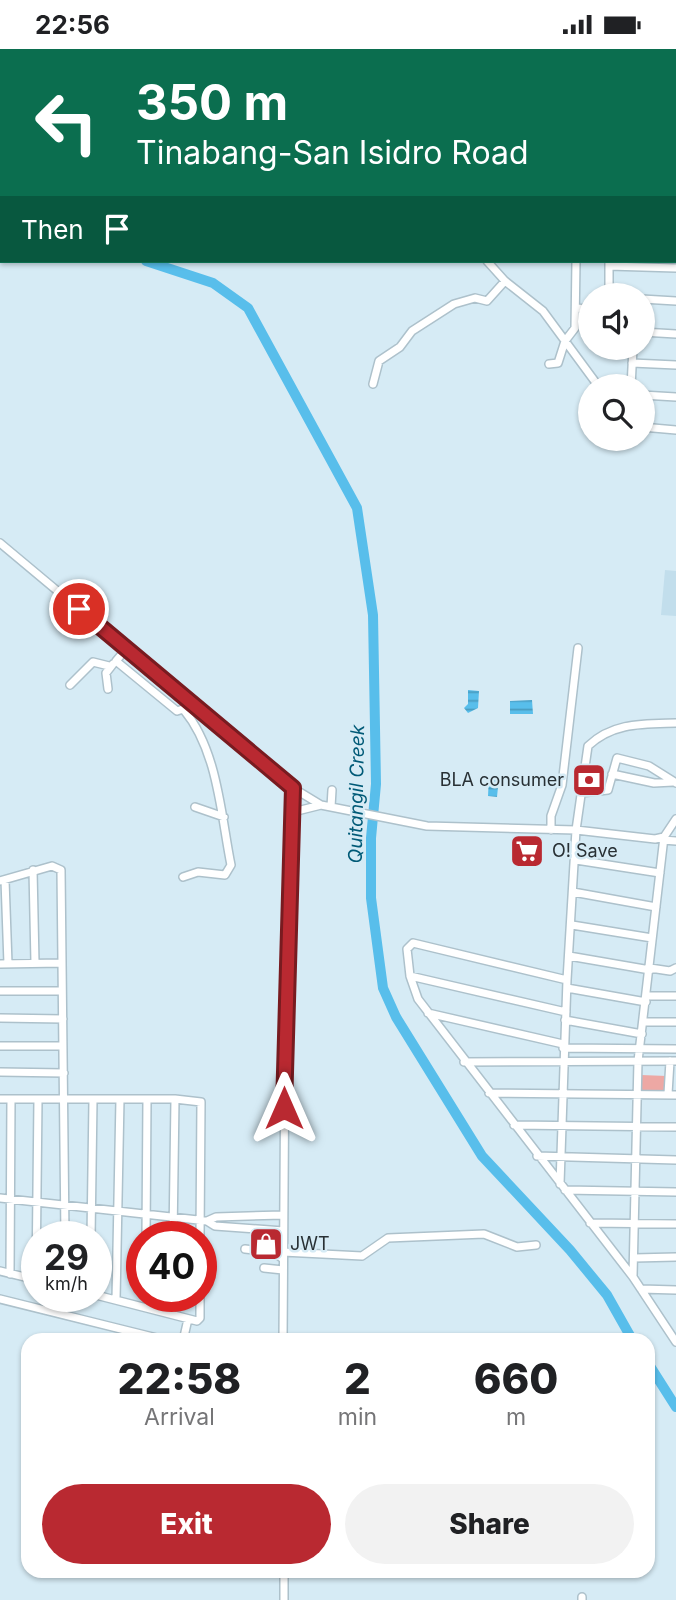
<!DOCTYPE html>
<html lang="en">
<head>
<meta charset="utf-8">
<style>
	:root { --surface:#fff; --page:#f2f2f2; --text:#202124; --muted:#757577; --accent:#b92931 }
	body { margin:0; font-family:Inter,sans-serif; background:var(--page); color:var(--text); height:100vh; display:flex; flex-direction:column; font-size:26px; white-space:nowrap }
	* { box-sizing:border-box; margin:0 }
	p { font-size:23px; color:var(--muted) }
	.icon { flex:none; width:38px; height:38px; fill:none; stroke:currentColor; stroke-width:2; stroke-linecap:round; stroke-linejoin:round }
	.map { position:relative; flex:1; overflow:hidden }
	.sheet { position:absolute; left:21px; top:1284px; width:634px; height:245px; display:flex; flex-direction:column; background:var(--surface); border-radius:21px; box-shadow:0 2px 5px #0004 }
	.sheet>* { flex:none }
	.guide { position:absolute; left:0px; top:0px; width:677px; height:214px; box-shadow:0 2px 5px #0004; background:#0b6e4f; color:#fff; overflow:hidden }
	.controls { position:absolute; left:578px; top:234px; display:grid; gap:14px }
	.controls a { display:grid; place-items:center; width:77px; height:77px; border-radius:50%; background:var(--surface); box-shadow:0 2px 5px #0004; font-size:35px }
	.speed { position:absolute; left:21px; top:1172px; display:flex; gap:14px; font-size:35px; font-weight:700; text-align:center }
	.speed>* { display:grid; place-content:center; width:91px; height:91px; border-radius:50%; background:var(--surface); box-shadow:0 2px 5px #0004; line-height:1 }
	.speed small { font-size:18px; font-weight:400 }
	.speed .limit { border:10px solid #d22; background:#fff; color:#111 }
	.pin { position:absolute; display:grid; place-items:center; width:60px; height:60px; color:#fff; margin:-30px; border:4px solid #fff; border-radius:50%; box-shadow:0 2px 7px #0007 }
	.me { position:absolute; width:77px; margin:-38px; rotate:0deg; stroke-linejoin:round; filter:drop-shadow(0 0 5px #0008) }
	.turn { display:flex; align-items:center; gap:24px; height:147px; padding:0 21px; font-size:32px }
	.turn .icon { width:91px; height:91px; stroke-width:2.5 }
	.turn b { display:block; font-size:49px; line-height:60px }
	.then { display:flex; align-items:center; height:66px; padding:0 21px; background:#0003; gap:14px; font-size:26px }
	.eta { display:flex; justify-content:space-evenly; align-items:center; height:119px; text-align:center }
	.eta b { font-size:42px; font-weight:800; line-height:49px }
	.cta { display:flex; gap:14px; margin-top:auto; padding:14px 21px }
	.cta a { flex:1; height:80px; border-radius:42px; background:var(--accent); color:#fff; font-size:28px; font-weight:800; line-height:80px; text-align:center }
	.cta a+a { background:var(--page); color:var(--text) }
	.status { display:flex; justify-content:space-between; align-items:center; height:49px; padding:0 35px; background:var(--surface); direction:ltr }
	.status svg { height:19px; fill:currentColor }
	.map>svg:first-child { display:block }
	.built { fill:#c2deec }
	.pitch { fill:#eda8a4 }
	.water { fill:url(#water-rules) }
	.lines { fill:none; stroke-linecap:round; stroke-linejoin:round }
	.river { stroke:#58beeb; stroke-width:10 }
	.minor-casing { stroke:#adc1cb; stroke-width:10 }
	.minor { stroke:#fff; stroke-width:7 }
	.route-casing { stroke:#781b20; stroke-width:18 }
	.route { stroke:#b92931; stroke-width:12 }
	.labels { text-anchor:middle; stroke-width:5; stroke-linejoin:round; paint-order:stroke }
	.poi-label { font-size:18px; fill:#283034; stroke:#d6ebf5; text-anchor:start }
	.water-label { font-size:19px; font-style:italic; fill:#005a77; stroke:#d6ebf5 }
</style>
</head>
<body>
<div class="status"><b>22:56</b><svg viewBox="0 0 49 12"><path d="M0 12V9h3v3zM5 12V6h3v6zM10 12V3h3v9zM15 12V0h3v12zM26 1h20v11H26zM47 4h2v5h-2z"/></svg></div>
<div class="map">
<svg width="676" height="1551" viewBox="0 0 676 1551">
	<defs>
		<pattern id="water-rules" width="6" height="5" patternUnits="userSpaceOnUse" patternTransform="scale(1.75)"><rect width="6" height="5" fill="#58beeb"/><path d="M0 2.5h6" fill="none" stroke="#499bbf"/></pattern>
	</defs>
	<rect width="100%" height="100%" fill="#d6ebf5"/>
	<path class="built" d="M665 521 676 522V567L661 566Z"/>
	<path class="pitch" d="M641 1026 667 1027 666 1042 641 1041Z"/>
	<path class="water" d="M468 641 479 642 478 659 468 664 464 659 468 655Z
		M532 651 533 665H510V652Z
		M489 727 499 728 497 748 488 747Z"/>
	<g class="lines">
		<path class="river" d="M437 0 443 2
			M594 2 602 0
			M0 183H2
			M146 212 213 234 248 259 357 459 373 566 376 735 371 789V849L383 939 396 968 482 1107 570 1201 607 1246 633 1292
			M648 1314 676 1358"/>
		<g class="minor-casing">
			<path id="minor" d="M605 0 606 2
				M661 2 663 0
				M0 124 2 123
				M487 212 505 232 543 262 599 338
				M609 217 676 219
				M609 247V212
				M642 250 676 252
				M576 259 590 260
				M642 283 676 285
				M632 314 676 316
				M549 315 558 314 565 292 575 279 576 212
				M373 335 379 312 400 298 412 282 454 255 475 249 487 252 505 232
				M631 338 633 299
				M642 346 676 348
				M642 378 676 381
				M621 393V390
				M0 494 293 739 285 994 283 1292
				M127 599 116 612 177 662 186 659
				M70 636 93 613 109 617
				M108 640 106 624 113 615
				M612 725 654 734 673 733
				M293 739 321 756 427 777 576 781 655 790 664 788 676 770
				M581 744 608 741 617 709 649 717 676 734
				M195 758 224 768
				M331 758 332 741
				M293 763 321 756
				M551 781V767L562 736 578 599
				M663 791 676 792
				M576 811 660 824
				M33 821 35 914
				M183 828 198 823 225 826 231 816C221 767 218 702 184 661
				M5 831 8 915
				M0 832 52 817 61 821 65 1188
				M573 843 656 858
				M572 876 652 889
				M569 907 650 921
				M0 915 62 914
				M650 919 670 922 676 919
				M410 927 566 963
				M567 931 413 894 407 900 410 927 418 950 633 1228 676 1293
				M567 939 646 953
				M0 942H62
				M647 947H676
				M428 964 563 995
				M0 969 63 970
				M565 971 642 985
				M644 973H676
				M0 997H63
				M563 999 676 1000
				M464 1013 676 1012
				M0 1023 64 1024
				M489 1044 676 1046
				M668 1045 670 1012
				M0 1050H175L201 1053 200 1188
				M514 1076 676 1078
				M537 1107 676 1111
				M560 1135 567 931 576 781 588 697C613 673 644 675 676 674
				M565 1141 676 1143
				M0 1149 207 1172
				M590 1174 676 1175
				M283 1182 215 1177 207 1172 216 1168 283 1166
				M91 1188 93 1051
				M146 1188 147 1050
				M173 1188 175 1050
				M245 1200 273 1203 282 1209
				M283 1203 362 1207 388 1189 484 1185 517 1198 536 1196
				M634 1209 676 1208
				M264 1219 283 1221
				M0 1222 37 1231
				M10 1225 11 1050
				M633 1227 638 1012 664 788
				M36 1231 38 1050
				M641 1240 676 1241
				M96 1246 197 1272 200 1269V1248
				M0 1250 169 1292
				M116 1251 120 1050
				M57 1264 62 1248
				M171 1264V1248
				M183 1292 188 1270
				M284 1522V1551
				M582 1551V1548"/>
		</g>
		<use href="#minor" class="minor"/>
	</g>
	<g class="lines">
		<g class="route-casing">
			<path id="route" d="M79 560 293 739 284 1059"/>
		</g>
		<use href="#route" class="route"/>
	</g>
	<defs>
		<g id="bank-square" transform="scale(1.75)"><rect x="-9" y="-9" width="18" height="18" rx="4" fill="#b92931" stroke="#d6ebf5"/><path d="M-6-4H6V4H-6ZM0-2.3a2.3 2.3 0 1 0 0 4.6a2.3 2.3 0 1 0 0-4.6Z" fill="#fff"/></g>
		<g id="supermarket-square" transform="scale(1.75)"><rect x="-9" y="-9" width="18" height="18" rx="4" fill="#b92931" stroke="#d6ebf5"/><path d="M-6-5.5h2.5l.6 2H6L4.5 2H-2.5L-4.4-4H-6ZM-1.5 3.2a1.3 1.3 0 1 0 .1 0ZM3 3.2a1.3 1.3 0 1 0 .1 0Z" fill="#fff"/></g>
		<g id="shop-square" transform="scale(1.75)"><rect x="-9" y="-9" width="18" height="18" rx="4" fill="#b92931" stroke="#d6ebf5"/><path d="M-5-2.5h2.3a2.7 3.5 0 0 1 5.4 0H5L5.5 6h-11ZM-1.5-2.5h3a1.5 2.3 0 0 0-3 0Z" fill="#fff"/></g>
	</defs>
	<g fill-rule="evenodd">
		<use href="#bank-square" x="589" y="731"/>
		<use href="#supermarket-square" x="527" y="802"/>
		<use href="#shop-square" x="266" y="1195"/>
	</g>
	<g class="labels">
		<g class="poi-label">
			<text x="564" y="737" text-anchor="end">BLA consumer</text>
			<text x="552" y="808">O! Save</text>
			<text x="290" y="1201">JWT</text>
		</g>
		<g class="water-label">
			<text transform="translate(356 745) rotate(-89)" y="7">Quitangil Creek</text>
		</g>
	</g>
</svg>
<div class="controls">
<a><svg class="icon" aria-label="sound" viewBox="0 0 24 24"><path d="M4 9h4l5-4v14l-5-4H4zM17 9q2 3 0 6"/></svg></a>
<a><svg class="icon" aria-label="search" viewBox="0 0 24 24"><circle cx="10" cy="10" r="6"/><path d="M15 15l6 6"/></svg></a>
</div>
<div class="speed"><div>29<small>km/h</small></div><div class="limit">40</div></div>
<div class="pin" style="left:79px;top:560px;background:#d93025"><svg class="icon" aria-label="arrive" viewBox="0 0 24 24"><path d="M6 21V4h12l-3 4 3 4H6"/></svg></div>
<svg class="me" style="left:284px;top:1059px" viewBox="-20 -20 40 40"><path d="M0-17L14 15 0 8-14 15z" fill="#b92931" stroke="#fff" stroke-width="4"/></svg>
<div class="guide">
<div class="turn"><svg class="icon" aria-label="left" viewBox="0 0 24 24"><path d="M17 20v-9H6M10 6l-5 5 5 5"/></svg><div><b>350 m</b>Tinabang-San Isidro Road</div></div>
<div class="then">Then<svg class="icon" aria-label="arrive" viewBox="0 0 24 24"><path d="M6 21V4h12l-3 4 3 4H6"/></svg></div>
</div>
<section class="sheet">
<div class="eta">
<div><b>22:58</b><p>Arrival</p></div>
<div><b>2</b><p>min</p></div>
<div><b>660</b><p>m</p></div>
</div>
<div class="cta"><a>Exit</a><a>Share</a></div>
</section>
</div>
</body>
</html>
